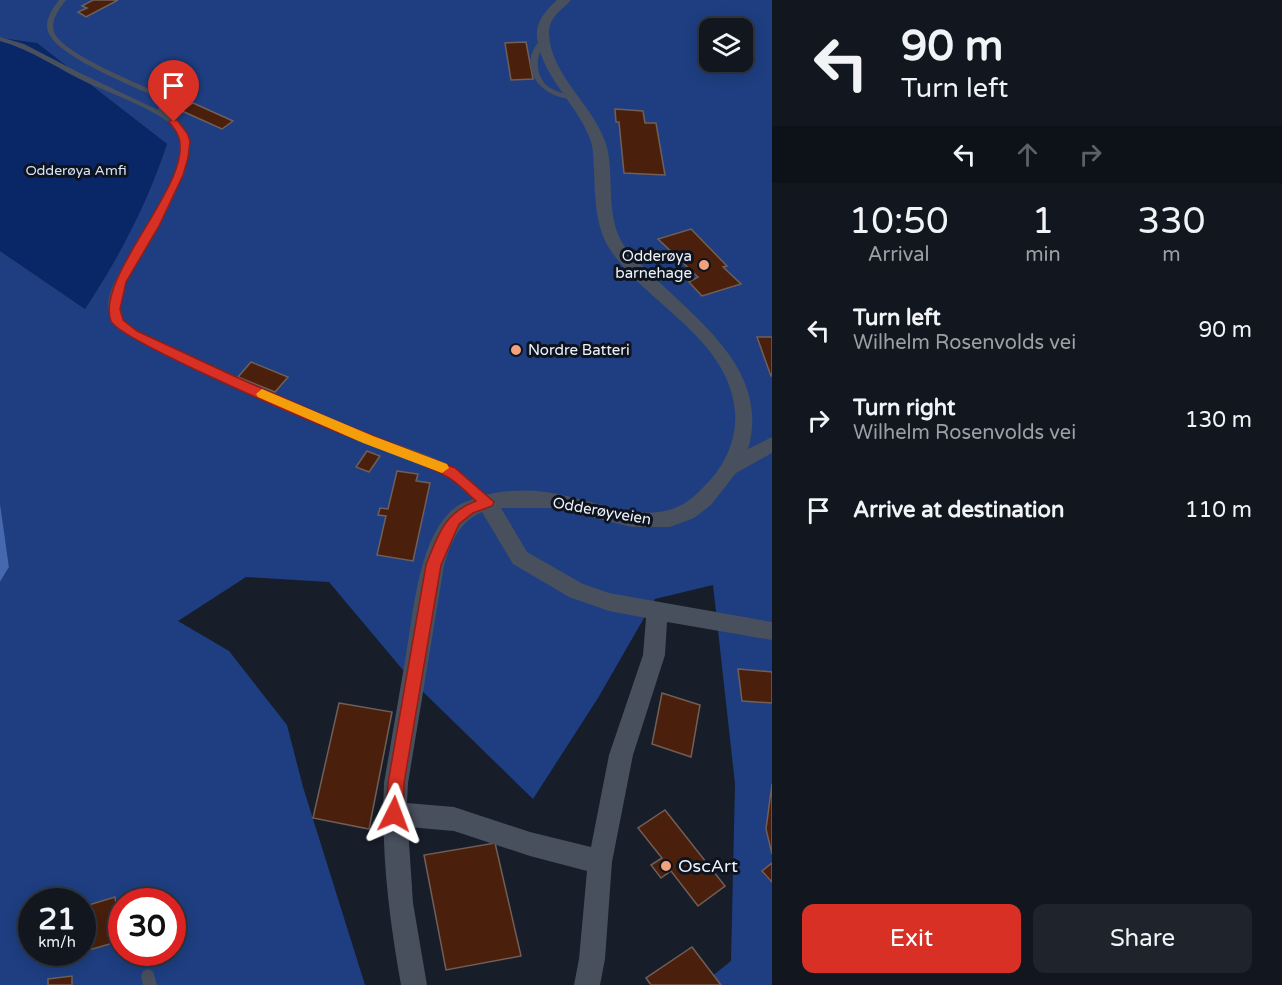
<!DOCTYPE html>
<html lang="en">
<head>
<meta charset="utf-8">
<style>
	:root { --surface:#11161f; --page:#1e232c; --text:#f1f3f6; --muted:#9c9fa4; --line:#30353d; --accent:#d93025 }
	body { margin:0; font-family:"Varela Round",sans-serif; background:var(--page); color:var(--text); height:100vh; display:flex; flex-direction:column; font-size:22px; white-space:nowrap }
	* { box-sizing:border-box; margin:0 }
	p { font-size:20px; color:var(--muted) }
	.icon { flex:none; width:33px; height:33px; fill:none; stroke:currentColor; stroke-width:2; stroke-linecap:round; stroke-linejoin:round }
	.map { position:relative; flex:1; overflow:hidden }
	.drawer { display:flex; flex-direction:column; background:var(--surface); width:510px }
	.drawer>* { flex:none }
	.banner { background:#11161f; color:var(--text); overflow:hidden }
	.fabs { position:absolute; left:699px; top:18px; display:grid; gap:12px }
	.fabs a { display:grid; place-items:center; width:54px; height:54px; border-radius:12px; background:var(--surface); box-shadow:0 3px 15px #0003,0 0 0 2px var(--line); font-size:30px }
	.speed { position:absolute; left:18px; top:888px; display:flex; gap:12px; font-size:30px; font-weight:700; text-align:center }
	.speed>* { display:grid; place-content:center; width:78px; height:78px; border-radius:50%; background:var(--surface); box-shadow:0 3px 15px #0003,0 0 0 2px var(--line); line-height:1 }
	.speed small { font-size:15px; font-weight:400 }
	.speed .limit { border:9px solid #d22; background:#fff; color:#111 }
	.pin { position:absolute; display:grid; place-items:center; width:51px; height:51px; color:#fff; margin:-62px -26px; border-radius:50% 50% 50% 0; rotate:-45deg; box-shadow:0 0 6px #0007 }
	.pin .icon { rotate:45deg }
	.me { position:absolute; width:66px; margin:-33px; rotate:3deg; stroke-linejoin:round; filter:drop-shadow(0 0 4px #0008) }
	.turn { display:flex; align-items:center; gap:21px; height:126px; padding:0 30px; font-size:27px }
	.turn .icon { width:78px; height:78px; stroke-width:2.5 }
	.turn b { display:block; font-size:42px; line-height:51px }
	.lanes { display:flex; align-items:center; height:57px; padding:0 30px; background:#0003; justify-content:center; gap:30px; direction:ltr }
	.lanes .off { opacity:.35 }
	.eta { display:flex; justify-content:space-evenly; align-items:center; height:102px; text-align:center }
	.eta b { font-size:36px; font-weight:600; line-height:42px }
	.action { display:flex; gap:12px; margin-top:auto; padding:12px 30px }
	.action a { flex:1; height:69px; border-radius:12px; background:var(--accent); color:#fff; font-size:24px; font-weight:600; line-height:69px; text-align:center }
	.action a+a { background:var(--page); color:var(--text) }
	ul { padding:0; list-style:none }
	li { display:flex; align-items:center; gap:18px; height:90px; padding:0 30px }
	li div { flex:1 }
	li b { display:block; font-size:22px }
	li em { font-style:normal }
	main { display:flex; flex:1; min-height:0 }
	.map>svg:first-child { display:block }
	.green { fill:#092766 }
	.forest { fill:#1e3e81; fill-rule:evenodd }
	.water { fill:#4568af }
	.building { fill:#4a200c; stroke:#705f58; stroke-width:1.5 }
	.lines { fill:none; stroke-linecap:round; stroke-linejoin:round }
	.service { fill:#484f5d; fill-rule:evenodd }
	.minor { fill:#484f5d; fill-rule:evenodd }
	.route { fill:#d93025; stroke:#8d1f18; stroke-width:1.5 }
	.slow { fill:#f59e0b }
	.poi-dot { fill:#f2a17e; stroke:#0e141f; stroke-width:2 }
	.labels { text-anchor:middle; stroke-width:6; stroke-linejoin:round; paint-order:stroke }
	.far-park-label { font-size:14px; fill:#d8e3f7; stroke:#0e141f }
	.poi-label { font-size:15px; fill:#eef3fb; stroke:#0e141f; text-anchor:end }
	.street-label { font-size:15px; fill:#eef3fb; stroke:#0e141f }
	.near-poi-label { font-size:18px; fill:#eef3fb; stroke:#0e141f; text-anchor:start }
</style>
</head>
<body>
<main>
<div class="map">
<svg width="772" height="985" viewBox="0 0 772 985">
	<rect width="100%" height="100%" fill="#171d29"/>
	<path class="green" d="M0 38 37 43 167 144C147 204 120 256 85 309L0 251Z"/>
	<path class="forest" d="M0 0H772V985H701L731 961 735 784 713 585 655 599 598 698 533 799 413 682 329 582 246 577 178 621 229 651 287 725 303 787 365 985H0V582L9 567 0 503V251L85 309C120 256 147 204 167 144L37 43 0 38ZM710 28H742V62H710ZM32 902H82V952H32ZM122 902H172V952H122Z"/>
	<path class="water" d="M0 503 9 567 0 582Z"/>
	<path class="building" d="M93 0H118L86 17 78 12 87 8 82 6Z
		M526 42 533 79 511 80 505 43Z
		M193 103 233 121 222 129 182 111Z
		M615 109 643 111 645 123H656L665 175 624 173 619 122H616Z
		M691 229 727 266 723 267 741 284 702 296 689 282 698 277 658 239Z
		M757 337H772V376H771Z
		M251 362 288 377 275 392 238 377Z
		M367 451 380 456 369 472 356 467Z
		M397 471 418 474 416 481 430 483 413 561 377 555 386 516 378 515 380 508 388 509Z
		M738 669 772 672V703L742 701Z
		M662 693 700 705 691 757 652 744Z
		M339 703 392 712 369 829 313 818Z
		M772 784V854L766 829Z
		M665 810 725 886 698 906 671 871 661 878 651 865 662 858 638 828Z
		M495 843 521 956 446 970 424 855Z
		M772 863V882L762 871Z
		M115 897 120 941 82 952V907Z
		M692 947 721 985H651L646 978Z
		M72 976V985H48V979Z"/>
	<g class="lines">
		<path class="service" d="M59 0H66C59 9 49 22 55 34 66 55 141 85 164 95L168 104 165 113C173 117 181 123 185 131 197 160 165 216 150 241 139 258 106 297 122 318 134 334 166 346 184 355 238 382 294 405 350 428 384 441 421 450 452 467 467 475 478 488 491 499L492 502 491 505H483C471 494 459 481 445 473 415 456 376 447 344 434 288 411 232 388 178 361 159 351 126 338 113 320 96 297 130 258 142 239 156 218 194 150 174 127 162 113 109 92 90 84 60 70 32 50 0 41V37L24 44 78 72 158 110 160 104 158 98C133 86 61 58 49 34 43 22 52 9 59 0Z
			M542 38 547 39C535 54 533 78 552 89 559 93 568 94 576 95V99C541 100 514 66 542 38Z
			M148 969 153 971 157 985H143L141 976 143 971Z"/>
		<path class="minor" d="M557 0H571C562 10 549 17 549 33 550 74 592 104 605 141 616 171 604 213 623 244 628 253 637 260 644 267 692 317 772 368 748 449L772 437V453L736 473 711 505 694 518 670 527H632L551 508H501L527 552 583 584 609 593 772 622V640L667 622 665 655 633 755 612 862 605 959 600 985H574L579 959 587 871 530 856 454 831 408 827 413 903 427 985H401C389 917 381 853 384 783 391 742 398 702 405 661 413 617 417 546 449 513 457 504 468 501 479 497 506 488 540 489 567 496 600 503 639 520 672 509 688 504 700 491 711 479 727 461 737 436 735 412 730 340 648 305 611 251 595 228 595 196 594 170 593 160 594 151 591 142 579 105 542 78 537 38 535 22 546 10 557 0ZM482 512 513 564 569 597 609 611 646 618 643 655 609 755 591 847 530 832 454 807 407 803 408 783 444 566C451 542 459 522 482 512Z"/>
	</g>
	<path class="route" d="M171 120H177L187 133 190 141 188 158 183 175 159 226 126 282 120 309 123 320 137 331 236 377 338 422 455 468 494 502 492 506 473 513 459 524 441 565 404 783 403 814 400 820 394 822 389 820 386 814 388 783 426 565C438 535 444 513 476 501 466 492 455 480 444 475 408 456 367 445 330 429 300 417 118 339 111 321 94 275 200 177 177 133 175 129 172 126 169 122Z"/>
	<path class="slow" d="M262 389 373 436 447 464 449 468 442 473 363 443 258 397 256 394Z"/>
	<g class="poi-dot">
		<circle cx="704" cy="265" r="6"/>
		<circle cx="516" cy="350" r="6"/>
		<circle cx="666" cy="866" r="6"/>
	</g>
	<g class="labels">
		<g class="far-park-label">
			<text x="76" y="175">Odderøya Amfi</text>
		</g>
		<g class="poi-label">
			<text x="692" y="261">Odderøya<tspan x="692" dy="17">barnehage</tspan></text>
			<text x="528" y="355" text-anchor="start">Nordre Batteri</text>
		</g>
		<g class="street-label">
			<text transform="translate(602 511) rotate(10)" y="5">Odderøyveien</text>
		</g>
		<g class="near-poi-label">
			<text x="678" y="872">OscArt</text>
		</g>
	</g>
</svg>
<div class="fabs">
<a><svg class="icon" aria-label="layers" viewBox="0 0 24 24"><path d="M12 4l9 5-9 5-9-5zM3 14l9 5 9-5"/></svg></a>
</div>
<div class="speed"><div>21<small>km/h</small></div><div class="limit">30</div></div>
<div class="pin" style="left:174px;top:122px;background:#d93025"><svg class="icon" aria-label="arrive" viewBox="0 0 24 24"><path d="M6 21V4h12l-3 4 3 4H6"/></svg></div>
<svg class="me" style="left:394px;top:814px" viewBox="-20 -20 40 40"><path d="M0-17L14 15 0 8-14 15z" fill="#d93025" stroke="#fff" stroke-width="4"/></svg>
</div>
<section class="drawer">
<div class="banner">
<div class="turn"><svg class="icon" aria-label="left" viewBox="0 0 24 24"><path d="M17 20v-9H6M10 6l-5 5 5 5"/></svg><div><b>90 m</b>Turn left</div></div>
<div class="lanes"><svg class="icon" aria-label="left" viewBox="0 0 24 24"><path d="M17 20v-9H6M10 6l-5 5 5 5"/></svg><svg class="icon off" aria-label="ahead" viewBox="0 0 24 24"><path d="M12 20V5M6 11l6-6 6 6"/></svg><svg class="icon off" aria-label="right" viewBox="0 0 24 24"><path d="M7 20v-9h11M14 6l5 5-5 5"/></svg></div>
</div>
<div class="eta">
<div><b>10:50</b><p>Arrival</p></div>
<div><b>1</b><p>min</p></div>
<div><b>330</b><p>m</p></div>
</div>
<ul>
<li><svg class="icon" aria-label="left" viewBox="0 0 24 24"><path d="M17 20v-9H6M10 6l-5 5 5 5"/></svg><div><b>Turn left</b><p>Wilhelm Rosenvolds vei</p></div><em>90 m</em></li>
<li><svg class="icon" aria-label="right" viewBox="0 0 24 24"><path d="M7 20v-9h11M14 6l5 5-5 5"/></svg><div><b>Turn right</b><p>Wilhelm Rosenvolds vei</p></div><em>130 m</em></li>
<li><svg class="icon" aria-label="arrive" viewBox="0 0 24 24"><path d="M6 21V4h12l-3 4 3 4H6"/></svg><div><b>Arrive at destination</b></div><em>110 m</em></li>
</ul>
<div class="action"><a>Exit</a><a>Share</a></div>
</section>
</main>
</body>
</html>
